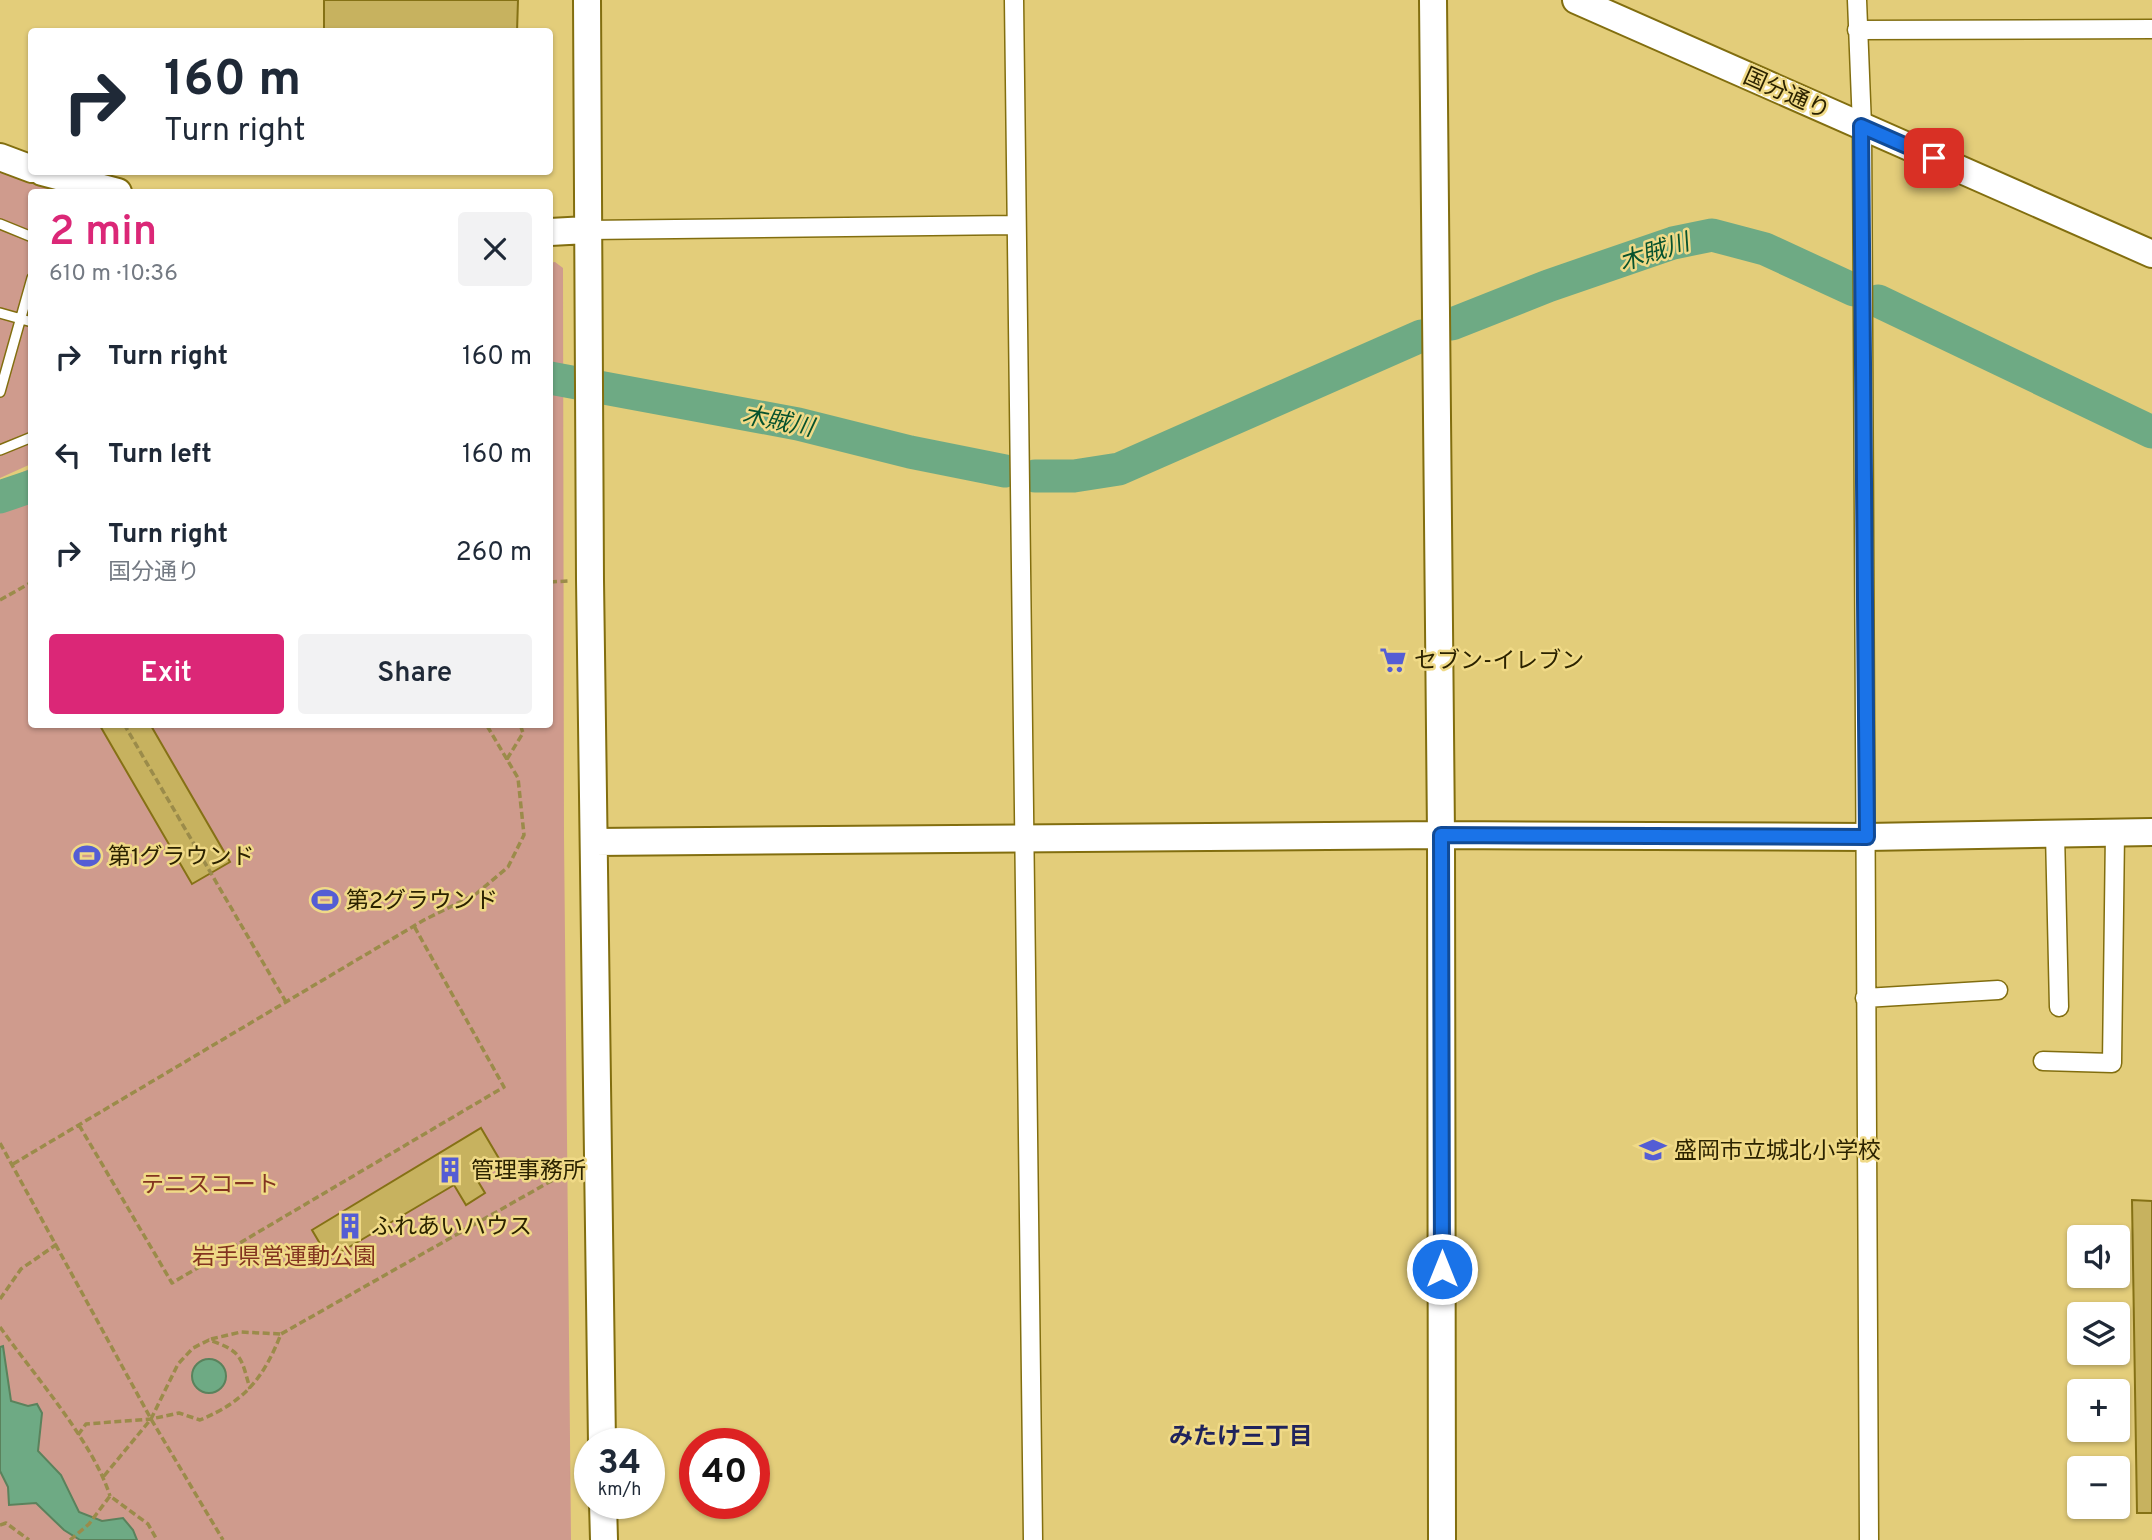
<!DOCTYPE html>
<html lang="en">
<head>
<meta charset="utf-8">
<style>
	:root { --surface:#fff; --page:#f2f2f3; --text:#1f2937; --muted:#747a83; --accent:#db2777 }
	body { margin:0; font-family:Overpass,"Noto Sans JP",sans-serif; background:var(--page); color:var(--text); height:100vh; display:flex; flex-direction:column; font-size:26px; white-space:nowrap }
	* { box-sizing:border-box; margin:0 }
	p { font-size:23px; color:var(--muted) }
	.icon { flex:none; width:38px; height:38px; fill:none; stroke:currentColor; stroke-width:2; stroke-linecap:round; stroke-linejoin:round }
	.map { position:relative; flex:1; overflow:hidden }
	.drawer { position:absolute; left:28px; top:189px; width:525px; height:539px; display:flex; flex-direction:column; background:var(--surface); border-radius:7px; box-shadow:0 2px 5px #0004 }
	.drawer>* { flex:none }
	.top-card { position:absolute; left:28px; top:28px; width:525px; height:147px; border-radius:7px; box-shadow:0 2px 5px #0004; background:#fff; color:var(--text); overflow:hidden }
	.tools { position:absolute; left:2067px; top:1225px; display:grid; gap:14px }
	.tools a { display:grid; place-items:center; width:63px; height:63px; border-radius:7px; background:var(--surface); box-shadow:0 2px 5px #0004; font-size:35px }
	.speed { position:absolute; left:574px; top:1428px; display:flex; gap:14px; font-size:35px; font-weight:700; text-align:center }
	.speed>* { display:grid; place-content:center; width:91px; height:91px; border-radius:50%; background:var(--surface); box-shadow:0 2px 5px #0004; line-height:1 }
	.speed small { font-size:18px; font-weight:400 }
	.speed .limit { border:10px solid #d22; background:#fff; color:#111 }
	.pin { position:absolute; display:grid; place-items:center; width:60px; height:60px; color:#fff; margin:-30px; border-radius:14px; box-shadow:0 4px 10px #0006 }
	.me { position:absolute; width:77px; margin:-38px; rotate:0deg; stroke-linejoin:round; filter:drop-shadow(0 0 5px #0008) }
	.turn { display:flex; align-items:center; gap:24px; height:147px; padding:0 21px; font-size:32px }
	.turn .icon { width:91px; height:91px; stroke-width:2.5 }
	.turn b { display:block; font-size:49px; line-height:60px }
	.round { display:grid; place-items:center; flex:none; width:74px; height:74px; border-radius:7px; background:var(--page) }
	.summary { display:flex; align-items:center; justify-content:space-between; height:119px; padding:0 21px }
	h1 { font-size:42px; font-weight:600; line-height:52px; color:var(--accent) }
	.cta { display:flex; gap:14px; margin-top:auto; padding:14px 21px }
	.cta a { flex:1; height:80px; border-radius:7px; background:var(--accent); color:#fff; font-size:28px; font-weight:600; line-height:80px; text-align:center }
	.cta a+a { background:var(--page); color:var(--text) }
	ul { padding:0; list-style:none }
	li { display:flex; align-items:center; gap:21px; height:98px; padding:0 21px }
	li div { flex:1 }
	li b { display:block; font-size:26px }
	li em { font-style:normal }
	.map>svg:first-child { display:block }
	.green { fill:#cf9b8d }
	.water { fill:#6eaa84; stroke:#5a825c; stroke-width:2 }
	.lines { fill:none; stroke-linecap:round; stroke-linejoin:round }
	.river { stroke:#6eaa84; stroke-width:33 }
	.building { fill:#c7b25f; stroke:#857115; stroke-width:2 }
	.lane-casing { stroke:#826e0f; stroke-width:12 }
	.street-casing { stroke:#826e0f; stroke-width:21 }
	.secondary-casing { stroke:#826e0f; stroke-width:30 }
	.path { stroke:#9b8b4a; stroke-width:3.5; stroke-dasharray:7 3.5; stroke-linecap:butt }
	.lane { stroke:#fff; stroke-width:9 }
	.street { stroke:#fff; stroke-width:18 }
	.secondary { stroke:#fff; stroke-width:26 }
	.route-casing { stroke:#114b97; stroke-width:18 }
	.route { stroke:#1a73e8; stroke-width:12 }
	.labels { text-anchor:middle; stroke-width:5; stroke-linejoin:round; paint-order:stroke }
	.street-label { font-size:23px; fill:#2c2300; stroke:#f0da87 }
	.poi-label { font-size:23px; fill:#2c2300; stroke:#f0da87; text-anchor:start }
	.park-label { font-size:23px; fill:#833420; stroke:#f0da87 }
	.water-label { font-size:24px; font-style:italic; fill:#07522e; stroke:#f0da87 }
	.neighbourhood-label { font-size:24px; font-weight:bold; fill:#1f235c; stroke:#f0da87 }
</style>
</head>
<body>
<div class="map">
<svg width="2152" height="1540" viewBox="0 0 2152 1540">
	<rect width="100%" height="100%" fill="#e3cd7a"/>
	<path class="green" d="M0 169 83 192H32L31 464 0 478Z
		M555 262 563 268 564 836 571 1540H0V483L31 468 32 724H550V263Z"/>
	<path class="water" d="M3 1346 11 1401 28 1406 37 1404 42 1413 38 1451 61 1475 79 1512 102 1521 123 1518 133 1530 137 1540H80L64 1530 36 1503 9 1505 8 1487 0 1471V1347Z
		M192 1376a17 17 0 1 1 34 0a17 17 0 1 1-34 0Z"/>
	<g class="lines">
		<path class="river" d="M1878 301 2152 432
			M1452 324 1548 286 1673 243 1712 235 1765 249 1854 290
			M550 378 798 424 910 452 1005 471
			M1035 476H1074L1119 469 1421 336
			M0 497 32 486"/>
	</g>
	<path class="building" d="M324 0H518L517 32H324Z
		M99 724H150L230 862 192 884Z
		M481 1128 501 1162 476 1178 485 1193 466 1205 454 1185 329 1259 312 1230Z
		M2132 1200 2152 1201V1513H2137Z"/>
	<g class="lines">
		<g class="lane-casing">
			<path id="lane" d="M0 224 32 237
				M0 313 32 322
				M0 392 32 278
				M0 450 32 437"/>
		</g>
		<g class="street-casing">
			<path id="street" d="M1014 0 1033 1540
				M1857 0 1862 126 1869 1540
				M1857 30 2152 29
				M587 230 1015 225
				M2055 833 2059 1007
				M1865 998 1998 990
				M2043 1061 2112 1063 2115 832"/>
		</g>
		<g class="secondary-casing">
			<path id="secondary" d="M587 0 590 580 602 1444
				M1433 0 1441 835 1442 1540
				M1576 0 2152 254
				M0 157 32 169
				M42 172 118 192
				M550 232 587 230
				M595 842 1441 835 1867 837 2152 832
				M603 1503 604 1540"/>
		</g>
		<path class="path" d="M550 582 568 581
			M0 600 32 582
			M124 724 286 1002
			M507 759 523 733 520 724
			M79 1125 172 1283 504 1087 414 926
			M0 1143 151 1419 223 1540
			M13 1164 424 920 476 894 508 867 524 835 518 778 486 724
			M0 1299 21 1269 57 1244
			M0 1327C34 1375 93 1442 110 1496
			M211 1339 241 1332 281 1334
			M78 1435 86 1424 151 1419 179 1413 200 1420C245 1401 263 1379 281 1334L567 1172
			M104 1476 151 1419 178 1364 193 1348 209 1340C242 1351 241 1357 250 1389
			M0 1525 6 1523 29 1540
			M70 1540 89 1524 110 1496 148 1524 157 1540"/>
		<use href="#lane" class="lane"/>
		<use href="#street" class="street"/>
		<use href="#secondary" class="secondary"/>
	</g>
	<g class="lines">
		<g class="route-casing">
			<path id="route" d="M1442 1269 1441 835 1867 837 1861 126 1934 158"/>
		</g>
		<use href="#route" class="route"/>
	</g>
	<defs>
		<g id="supermarket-bare" transform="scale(2.1)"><path d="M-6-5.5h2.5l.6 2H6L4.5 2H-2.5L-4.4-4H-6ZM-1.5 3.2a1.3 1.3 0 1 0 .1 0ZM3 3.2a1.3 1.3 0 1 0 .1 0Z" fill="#545dd4" stroke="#f0da87" stroke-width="2.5" paint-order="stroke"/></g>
		<g id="stadium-bare" transform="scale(2.1)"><path d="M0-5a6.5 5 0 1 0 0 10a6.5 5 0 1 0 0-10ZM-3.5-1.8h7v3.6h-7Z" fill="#545dd4" stroke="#f0da87" stroke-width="2.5" paint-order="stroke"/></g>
		<g id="school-bare" transform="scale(2.1)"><path d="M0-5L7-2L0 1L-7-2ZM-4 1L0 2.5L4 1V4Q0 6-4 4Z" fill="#545dd4" stroke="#f0da87" stroke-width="2.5" paint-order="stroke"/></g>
		<g id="building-bare" transform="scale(2.1)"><path d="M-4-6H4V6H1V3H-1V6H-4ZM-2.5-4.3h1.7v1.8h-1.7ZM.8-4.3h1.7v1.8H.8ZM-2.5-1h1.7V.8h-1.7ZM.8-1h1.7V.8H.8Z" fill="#545dd4" stroke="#f0da87" stroke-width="2.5" paint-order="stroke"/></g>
	</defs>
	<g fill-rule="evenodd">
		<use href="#supermarket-bare" x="1393" y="660"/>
		<use href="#stadium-bare" x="87" y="856"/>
		<use href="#stadium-bare" x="325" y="900"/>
		<use href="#school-bare" x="1653" y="1150"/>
		<use href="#building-bare" x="450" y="1170"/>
		<use href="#building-bare" x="350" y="1226"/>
	</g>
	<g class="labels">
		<g class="street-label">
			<text transform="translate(1787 93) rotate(24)" y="8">国分通り</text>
		</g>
		<g class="poi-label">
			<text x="1414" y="668">セブン-イレブン</text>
			<text x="108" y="864">第1グラウンド</text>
			<text x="346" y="908">第2グラウンド</text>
			<text x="1674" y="1158">盛岡市立城北小学校</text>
			<text x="471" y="1178">管理事務所</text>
			<text x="371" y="1234">ふれあいハウス</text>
		</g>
		<g class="park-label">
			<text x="210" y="1192">テニスコート</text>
			<text x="284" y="1264">岩手県営運動公園</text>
		</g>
		<g class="water-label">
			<text transform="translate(1654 252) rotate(-18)" y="8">木賊川</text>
			<text transform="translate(778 421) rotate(11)" y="8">木賊川</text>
		</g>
		<g class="neighbourhood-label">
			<text x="1241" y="1444">みたけ三丁目</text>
		</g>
	</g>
</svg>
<div class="tools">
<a><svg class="icon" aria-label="sound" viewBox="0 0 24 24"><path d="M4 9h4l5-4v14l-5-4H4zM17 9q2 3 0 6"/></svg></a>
<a><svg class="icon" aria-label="layers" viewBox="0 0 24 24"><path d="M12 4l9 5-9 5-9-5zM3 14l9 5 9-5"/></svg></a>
<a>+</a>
<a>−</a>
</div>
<div class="speed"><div>34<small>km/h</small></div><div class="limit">40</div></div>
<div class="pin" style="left:1934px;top:158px;background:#d93025"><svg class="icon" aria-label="arrive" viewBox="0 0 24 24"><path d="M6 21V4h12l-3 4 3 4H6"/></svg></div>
<svg class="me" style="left:1442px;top:1269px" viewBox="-20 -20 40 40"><circle r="17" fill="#1a73e8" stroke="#fff" stroke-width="3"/><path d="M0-11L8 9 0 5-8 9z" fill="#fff"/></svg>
<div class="top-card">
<div class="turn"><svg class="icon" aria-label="right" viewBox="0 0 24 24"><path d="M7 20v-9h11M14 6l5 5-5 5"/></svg><div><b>160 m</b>Turn right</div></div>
</div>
<section class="drawer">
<div class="summary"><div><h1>2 min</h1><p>610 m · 10:36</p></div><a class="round"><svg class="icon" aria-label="close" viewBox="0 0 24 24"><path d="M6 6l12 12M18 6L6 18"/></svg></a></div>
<ul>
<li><svg class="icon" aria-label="right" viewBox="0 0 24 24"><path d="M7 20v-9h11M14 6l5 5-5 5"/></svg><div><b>Turn right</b></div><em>160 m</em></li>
<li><svg class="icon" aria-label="left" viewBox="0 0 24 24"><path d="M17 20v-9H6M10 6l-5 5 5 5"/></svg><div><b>Turn left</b></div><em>160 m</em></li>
<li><svg class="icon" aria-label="right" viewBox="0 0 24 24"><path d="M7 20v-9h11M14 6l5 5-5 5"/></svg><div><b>Turn right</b><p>国分通り</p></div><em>260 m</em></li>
</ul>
<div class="cta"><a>Exit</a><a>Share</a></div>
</section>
</div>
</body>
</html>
